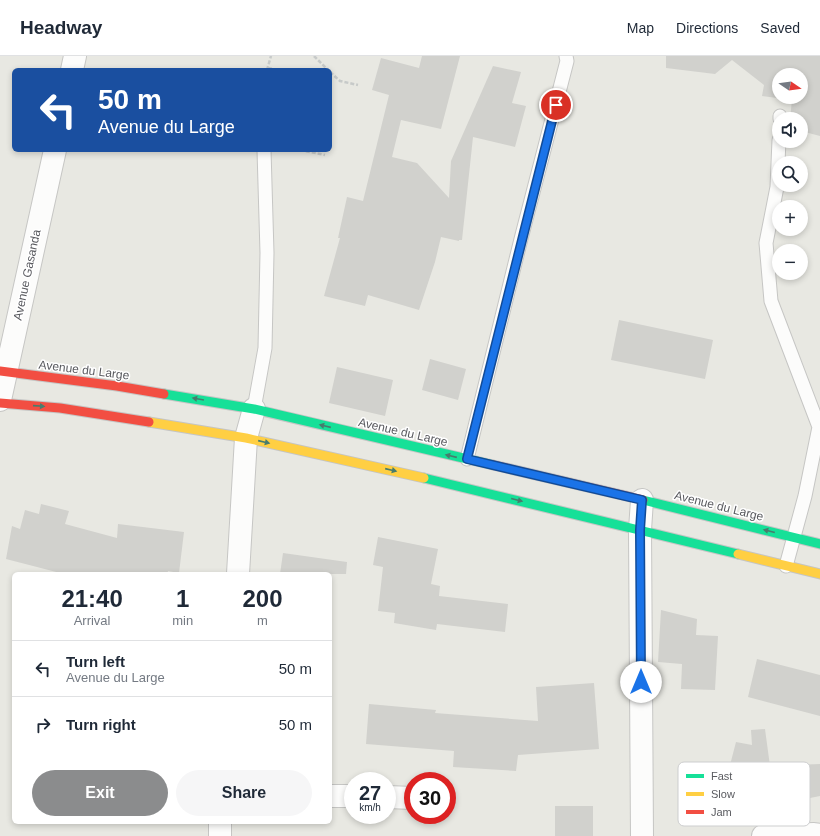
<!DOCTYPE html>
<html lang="en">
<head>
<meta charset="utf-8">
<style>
	:root { --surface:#fff; --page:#f6f6f7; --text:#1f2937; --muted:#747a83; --line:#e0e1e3; --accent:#8b8c8d }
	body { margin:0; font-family:Helvetica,sans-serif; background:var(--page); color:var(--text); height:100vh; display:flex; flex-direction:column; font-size:15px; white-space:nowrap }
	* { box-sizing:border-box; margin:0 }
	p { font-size:13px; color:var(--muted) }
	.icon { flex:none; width:22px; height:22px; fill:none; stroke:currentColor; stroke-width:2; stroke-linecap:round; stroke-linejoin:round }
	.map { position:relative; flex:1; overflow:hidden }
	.drawer { position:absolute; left:12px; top:516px; width:320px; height:252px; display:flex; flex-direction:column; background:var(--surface); border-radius:6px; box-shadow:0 2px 6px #0003 }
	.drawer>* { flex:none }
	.guide { position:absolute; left:12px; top:12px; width:320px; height:84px; border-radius:6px; box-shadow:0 2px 6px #0003; background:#1a4fa0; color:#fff; overflow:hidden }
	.needle { width:26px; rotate:103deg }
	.tools { position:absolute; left:772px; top:12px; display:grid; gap:8px }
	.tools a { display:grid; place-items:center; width:36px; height:36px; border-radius:50%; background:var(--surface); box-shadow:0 2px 6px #0003; font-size:20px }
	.speed { position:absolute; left:344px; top:716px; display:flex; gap:8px; font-size:20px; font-weight:700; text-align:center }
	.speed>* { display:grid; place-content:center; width:52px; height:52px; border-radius:50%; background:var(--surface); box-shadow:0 2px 6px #0003; line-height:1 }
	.speed small { font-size:10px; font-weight:400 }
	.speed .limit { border:6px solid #d22; background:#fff; color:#111 }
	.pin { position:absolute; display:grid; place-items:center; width:34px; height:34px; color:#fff; margin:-17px; border:2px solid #fff; border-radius:50%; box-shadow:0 1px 4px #0007 }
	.me { position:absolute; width:44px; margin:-22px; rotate:0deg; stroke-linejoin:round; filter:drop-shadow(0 0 3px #0008) }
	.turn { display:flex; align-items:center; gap:14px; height:84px; padding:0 20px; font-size:18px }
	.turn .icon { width:52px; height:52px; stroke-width:2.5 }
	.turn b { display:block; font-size:28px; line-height:34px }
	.eta { display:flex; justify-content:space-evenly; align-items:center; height:68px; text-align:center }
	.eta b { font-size:24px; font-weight:700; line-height:28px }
	.button { display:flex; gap:8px; margin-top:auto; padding:8px 20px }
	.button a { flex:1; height:46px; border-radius:24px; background:var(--accent); color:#fff; font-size:16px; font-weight:700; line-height:46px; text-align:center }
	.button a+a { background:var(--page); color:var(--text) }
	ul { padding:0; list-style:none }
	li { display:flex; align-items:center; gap:12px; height:56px; padding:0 20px; border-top:1px solid var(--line) }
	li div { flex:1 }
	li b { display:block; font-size:15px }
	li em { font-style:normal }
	header { display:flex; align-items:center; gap:24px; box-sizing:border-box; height:56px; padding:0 20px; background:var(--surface); border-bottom:1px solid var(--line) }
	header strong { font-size:19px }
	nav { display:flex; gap:22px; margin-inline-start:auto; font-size:14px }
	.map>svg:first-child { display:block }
	.building { fill:#d1d1cd; fill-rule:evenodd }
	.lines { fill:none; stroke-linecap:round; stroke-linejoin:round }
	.lane-casing { stroke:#c6c6c4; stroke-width:15 }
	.street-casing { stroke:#c6c6c4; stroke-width:24 }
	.fast-casing { stroke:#c5c5c4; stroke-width:11 }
	.slow-casing { stroke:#c5c5c4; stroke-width:11 }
	.jam-casing { stroke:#c5c5c4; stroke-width:11 }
	.path { stroke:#c7cac9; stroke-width:2.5; stroke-dasharray:4 2; stroke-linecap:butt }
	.lane { stroke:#fcfcfb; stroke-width:13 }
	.street { stroke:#fcfcfb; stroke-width:22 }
	.fast { stroke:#16e098; stroke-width:9 }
	.slow { stroke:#ffcf43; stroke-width:9 }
	.jam { stroke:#f24e42; stroke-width:9 }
	.oneway { fill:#487c6d }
	.route-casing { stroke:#114b97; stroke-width:10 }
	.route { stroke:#1a73e8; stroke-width:7 }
	.labels { text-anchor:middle; stroke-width:3; stroke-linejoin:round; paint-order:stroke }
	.street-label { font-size:12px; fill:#595a5f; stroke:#fff }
	.key { fill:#fff; stroke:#cdcecf; stroke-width:1 }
	.key-label { font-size:11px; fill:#595a5f }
</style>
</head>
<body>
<header>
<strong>Headway</strong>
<nav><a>Map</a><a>Directions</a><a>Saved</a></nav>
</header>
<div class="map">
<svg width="820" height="780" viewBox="0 0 820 780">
	<rect width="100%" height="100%" fill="#e8e8e2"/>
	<path class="building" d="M422 0H460L441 73 401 64 392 101 417 107 449 142 451 105 493 10 521 16 512 47 526 50 515 91 473 81 462 184H459V185L441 181 435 206 419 254 368 239 365 250 324 240 340 182H338L347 141 363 145 389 39 372 34 381 2 419 12Z
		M666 0H820V80L801 75V63H790L792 44 762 40 764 29 732 4 715 18 666 12ZM779 19H801V41H779Z
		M619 264 713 284 705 323 611 304Z
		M430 303 466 313 458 344 422 334Z
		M337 311 393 324 385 360 329 347Z
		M41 448 69 455 65 468 117 482 118 468 184 476 179 517 168 515 167 518H64L6 503 12 470 20 473 25 454 39 458Z
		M378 481 438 493 431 528 440 530 439 540 508 548 505 576 437 568 436 574 394 567 395 557 378 555 383 511 373 509Z
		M283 497 347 506 346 518H280Z
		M661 554 697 563 696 579 718 580 715 634 681 633 682 608 658 606Z
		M757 603 820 619V660L748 641Z
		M594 627 599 693 518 699 516 715 453 711 454 695 366 688 369 648 436 654 435 657 538 665 536 631Z
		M765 673 770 710 820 708V740L805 743 807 756 755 757 753 711 729 713 736 686 752 689 751 674Z
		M555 750H593V780H555Z"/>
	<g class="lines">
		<g class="lane-casing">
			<path id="lane" d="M780 63V60
				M779 84 777 131 766 187 771 245 819 371 805 440 786 510
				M254 353 265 292 267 197 264 94
				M467 403 521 183 567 5 566 0"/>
		</g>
		<g class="street-casing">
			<path id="street" d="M72 14 75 0
				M0 344 55 94
				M238 518 246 382 254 353
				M330 740H353
				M387 741 413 742
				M220 780V766
				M642 780 640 474 642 444
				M763 780 814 778 820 779"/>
		</g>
		<g class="fast-casing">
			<path id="fast" d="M164 338 254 353 493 409
				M424 422 738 498
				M643 444 820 488"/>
		</g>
		<g class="slow-casing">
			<path id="slow" d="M149 366 246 382 424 422
				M738 498 820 518"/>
		</g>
		<g class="jam-casing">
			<path id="jam" d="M0 315 117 330 164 338
				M0 347 60 352 149 366
				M493 409 643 444"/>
		</g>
		<path class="path" d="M314 0 328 14
			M268 12 278 14
			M267 14 271 0
			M330 16 340 25 358 29
			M300 94 325 99"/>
		<use href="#lane" class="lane"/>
		<use href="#street" class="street"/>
		<use href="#fast" class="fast"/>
		<use href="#slow" class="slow"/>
		<use href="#jam" class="jam"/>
	</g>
	<defs><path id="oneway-solid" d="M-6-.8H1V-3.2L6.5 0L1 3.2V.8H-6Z"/></defs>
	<g class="oneway">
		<use href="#oneway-solid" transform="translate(198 343) rotate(-170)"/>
		<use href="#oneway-solid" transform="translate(39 350) rotate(4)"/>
		<use href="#oneway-solid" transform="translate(325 370) rotate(-167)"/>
		<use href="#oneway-solid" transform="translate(264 386) rotate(13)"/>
		<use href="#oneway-solid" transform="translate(451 400) rotate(-167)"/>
		<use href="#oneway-solid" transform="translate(391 414) rotate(13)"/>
		<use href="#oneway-solid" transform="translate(517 444) rotate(14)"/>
		<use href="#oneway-solid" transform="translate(769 475) rotate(-166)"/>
	</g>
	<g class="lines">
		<g class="route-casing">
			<path id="route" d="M556 49 467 403 642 444 640 474 641 626"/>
		</g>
		<use href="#route" class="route"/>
	</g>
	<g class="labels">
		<g class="street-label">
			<text transform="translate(27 219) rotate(-78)" y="4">Avenue Gasanda</text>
			<text transform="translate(84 314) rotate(7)" y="4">Avenue du Large</text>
			<text transform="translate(403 376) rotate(13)" y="4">Avenue du Large</text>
			<text transform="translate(719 450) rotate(14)" y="4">Avenue du Large</text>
		</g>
	</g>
	<rect x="678" y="706" width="132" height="64" rx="6" class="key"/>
	<rect x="686" y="718" width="18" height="4" fill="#16e098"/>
	<rect x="686" y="736" width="18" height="4" fill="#ffcf43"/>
	<rect x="686" y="754" width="18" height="4" fill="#f24e42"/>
	<g class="key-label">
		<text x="711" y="724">Fast</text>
		<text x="711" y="742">Slow</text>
		<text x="711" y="760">Jam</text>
	</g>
</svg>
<div class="tools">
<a><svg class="needle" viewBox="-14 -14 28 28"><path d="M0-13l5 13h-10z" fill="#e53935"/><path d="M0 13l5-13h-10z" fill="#747a83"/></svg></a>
<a><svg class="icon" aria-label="sound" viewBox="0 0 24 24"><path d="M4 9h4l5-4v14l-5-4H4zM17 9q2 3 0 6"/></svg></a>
<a><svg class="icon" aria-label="search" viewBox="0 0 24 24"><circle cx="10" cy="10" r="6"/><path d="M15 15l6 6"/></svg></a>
<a>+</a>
<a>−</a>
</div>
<div class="speed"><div>27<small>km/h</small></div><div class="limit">30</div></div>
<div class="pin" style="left:556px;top:49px;background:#d93025"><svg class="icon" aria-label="arrive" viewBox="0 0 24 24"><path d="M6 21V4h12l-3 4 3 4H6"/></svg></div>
<svg class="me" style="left:641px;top:626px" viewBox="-20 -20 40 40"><circle r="19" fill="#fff"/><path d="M0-13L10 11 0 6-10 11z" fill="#1a73e8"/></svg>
<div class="guide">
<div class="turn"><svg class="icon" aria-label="left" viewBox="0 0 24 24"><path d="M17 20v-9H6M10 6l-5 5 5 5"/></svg><div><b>50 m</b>Avenue du Large</div></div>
</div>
<section class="drawer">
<div class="eta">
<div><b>21:40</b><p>Arrival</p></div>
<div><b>1</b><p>min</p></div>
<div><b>200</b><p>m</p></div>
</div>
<ul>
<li><svg class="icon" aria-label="left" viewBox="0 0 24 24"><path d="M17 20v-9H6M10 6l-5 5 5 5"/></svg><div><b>Turn left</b><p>Avenue du Large</p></div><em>50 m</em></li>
<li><svg class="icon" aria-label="right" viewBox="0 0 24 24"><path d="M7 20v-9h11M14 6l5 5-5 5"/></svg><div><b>Turn right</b></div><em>50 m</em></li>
</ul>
<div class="button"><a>Exit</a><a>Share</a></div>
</section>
</div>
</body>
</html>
